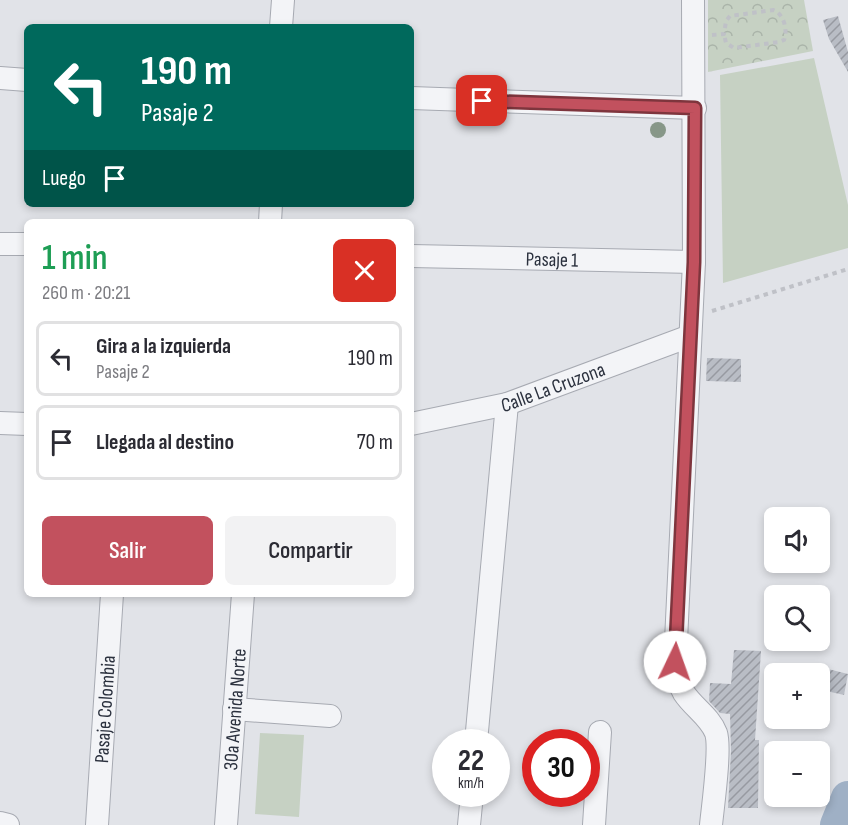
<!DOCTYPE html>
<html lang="es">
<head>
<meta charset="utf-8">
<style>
	:root { --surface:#fff; --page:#f2f2f3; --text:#2b2b33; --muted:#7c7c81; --line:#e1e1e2; --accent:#c2515e }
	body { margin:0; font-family:"Sofia Sans Condensed",sans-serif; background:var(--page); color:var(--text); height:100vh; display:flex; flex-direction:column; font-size:22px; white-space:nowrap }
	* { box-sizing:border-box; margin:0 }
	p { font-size:20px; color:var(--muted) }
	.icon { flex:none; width:33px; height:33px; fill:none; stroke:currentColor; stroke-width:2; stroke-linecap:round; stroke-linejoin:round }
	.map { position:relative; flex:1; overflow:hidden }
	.details { position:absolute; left:24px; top:219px; width:390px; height:378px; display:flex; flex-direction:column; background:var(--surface); border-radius:9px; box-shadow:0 3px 9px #0003 }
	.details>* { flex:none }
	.top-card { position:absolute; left:24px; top:24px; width:390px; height:183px; border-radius:9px; box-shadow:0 3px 9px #0003; background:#00695c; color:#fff; overflow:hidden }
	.buttons { position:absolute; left:764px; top:507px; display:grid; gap:12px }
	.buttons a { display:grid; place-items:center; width:66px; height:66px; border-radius:9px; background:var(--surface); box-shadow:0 3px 9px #0003; font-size:30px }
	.speed { position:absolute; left:432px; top:729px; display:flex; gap:12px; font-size:30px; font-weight:700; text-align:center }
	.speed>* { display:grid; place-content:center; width:78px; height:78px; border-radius:50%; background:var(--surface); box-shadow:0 3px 9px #0003; line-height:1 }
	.speed small { font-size:15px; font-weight:400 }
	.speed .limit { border:9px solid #d22; background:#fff; color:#111 }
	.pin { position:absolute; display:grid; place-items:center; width:51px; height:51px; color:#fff; margin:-26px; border-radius:12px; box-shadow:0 3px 9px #0006 }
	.me { position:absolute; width:66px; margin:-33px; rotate:3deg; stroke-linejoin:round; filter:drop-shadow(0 0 4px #0008) }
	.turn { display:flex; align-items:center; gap:21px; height:126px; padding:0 18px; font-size:27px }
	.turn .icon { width:78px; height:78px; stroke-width:2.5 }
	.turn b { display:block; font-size:42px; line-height:51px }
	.then { display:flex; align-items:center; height:57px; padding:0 18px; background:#0003; gap:12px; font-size:22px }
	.round { display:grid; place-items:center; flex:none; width:63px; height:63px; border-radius:9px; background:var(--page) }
	.head { display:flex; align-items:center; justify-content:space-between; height:102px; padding:0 18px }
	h1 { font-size:36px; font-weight:600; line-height:45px; color:#1e9e55 }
	.cta { display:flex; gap:12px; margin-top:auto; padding:12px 18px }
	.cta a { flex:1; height:69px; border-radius:9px; background:var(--accent); color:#fff; font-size:24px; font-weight:600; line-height:69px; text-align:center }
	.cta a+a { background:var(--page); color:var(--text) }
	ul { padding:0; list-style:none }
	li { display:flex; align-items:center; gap:18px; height:75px; margin:0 12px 9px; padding:0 6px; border:3px solid var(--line); border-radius:9px }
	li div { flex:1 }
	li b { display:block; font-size:22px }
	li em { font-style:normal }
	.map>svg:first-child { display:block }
	.forest { fill:url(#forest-crowns) }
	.pitch { fill:#c6d1c3 }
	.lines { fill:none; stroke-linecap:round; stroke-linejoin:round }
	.river { stroke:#9fb0c5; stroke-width:34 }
	.building { fill:url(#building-hatch) }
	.street-casing { stroke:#a7aab2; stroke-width:24 }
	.path { stroke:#bfc1c7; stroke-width:4; stroke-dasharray:4.5 4.5; stroke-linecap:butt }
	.street { stroke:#f3f4f7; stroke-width:22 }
	.tree { fill:#879788 }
	.route-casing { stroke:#7e353d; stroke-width:15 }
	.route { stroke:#c2515e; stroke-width:10 }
	.labels { text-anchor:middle; stroke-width:4.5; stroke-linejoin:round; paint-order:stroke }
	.street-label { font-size:20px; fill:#2b313e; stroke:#f0f2f6 }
</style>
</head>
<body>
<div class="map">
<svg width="848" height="825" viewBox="0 0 848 825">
	<defs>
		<pattern id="forest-crowns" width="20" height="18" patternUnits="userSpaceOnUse" patternTransform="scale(1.5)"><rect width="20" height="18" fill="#c6d1c3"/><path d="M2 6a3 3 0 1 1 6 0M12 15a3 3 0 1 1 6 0" fill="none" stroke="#aab4a9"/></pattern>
		<pattern id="building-hatch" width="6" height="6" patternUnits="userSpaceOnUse" patternTransform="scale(1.5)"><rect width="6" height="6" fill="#b9bdc5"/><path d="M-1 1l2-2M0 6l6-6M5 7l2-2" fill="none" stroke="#979aa1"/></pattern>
	</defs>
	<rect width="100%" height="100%" fill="#e1e3e8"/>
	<path class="forest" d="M708 0H804L813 51 708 72Z"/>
	<path class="pitch" d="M814 58 848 205V248L723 283 720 75Z
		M260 733 304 735 299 817 255 814Z"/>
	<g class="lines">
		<path class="river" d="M837 825 848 798"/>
	</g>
	<path class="building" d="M838 16 848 52V72L829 39 823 20Z
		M707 358 741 359V382L706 381Z
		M734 650 761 651 755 740H759L758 808H728L731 751 730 714 720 713 709 701 710 683 731 684Z
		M828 669 848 674 844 695 822 690Z"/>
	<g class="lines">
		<g class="street-casing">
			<g id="street">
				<path d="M693 0 694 262 675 662C676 673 678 683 684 693 693 707 710 717 716 733 721 748 713 805 711 825"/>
				<path d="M281 27 283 0"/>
				<path d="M0 78 27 80"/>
				<path d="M411 98 695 108"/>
				<path d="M270 222 271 204"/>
				<path d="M0 244H27"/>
				<path id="s1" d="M411 256 694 262"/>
				<path d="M0 423 27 424"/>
				<path id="s2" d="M411 424 507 404 690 336"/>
				<path d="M234 709 330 716"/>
				<path d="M476 742 507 404"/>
				<path d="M0 823 8 825"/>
				<path id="s3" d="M97 825 112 594"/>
				<path id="s4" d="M226 825 243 594"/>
				<path d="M469 825 472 794"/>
				<path d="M594 825 600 732"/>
			</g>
		</g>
		<path class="path" d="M712 35 724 34 726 21 730 16 773 10C784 13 788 31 784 40L779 42 734 48 726 43 724 34
			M712 311 848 269"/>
		<use href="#street" class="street"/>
	</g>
	<circle class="tree" cx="658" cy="130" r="8"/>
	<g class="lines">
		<g class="route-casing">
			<path id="route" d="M482 101 695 108 694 262 675 662"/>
		</g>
		<use href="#route" class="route"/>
	</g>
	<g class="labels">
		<g class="street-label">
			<text dy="7" stroke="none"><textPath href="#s1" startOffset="141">Pasaje 1</textPath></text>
			<text dy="7" stroke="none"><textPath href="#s2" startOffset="147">Calle La Cruzona</textPath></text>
			<text dy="7" stroke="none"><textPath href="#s4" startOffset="116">30a Avenida Norte</textPath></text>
			<text dy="7" stroke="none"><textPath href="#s3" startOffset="116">Pasaje Colombia</textPath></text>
		</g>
	</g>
</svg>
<div class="buttons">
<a><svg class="icon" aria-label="sound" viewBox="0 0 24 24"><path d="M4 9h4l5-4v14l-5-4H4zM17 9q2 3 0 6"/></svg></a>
<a><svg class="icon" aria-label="search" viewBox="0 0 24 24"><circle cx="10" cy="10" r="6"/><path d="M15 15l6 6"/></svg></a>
<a>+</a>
<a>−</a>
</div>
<div class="speed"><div>22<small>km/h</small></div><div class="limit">30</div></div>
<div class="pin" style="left:482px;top:101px;background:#d93025"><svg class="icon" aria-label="arrive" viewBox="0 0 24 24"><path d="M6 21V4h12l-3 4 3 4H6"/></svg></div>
<svg class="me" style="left:675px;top:662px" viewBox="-20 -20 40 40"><circle r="19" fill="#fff"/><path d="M0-13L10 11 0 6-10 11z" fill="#c2515e"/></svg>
<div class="top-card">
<div class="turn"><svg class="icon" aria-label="left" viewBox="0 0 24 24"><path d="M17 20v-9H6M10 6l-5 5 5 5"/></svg><div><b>190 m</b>Pasaje 2</div></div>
<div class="then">Luego<svg class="icon" aria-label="arrive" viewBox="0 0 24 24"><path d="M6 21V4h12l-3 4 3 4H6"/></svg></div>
</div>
<section class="details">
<div class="head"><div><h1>1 min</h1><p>260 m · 20:21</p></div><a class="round" style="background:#d93025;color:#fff"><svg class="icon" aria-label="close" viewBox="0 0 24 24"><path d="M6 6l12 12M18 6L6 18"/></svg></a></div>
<ul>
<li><svg class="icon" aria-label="left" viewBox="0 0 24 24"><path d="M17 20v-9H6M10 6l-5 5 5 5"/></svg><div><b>Gira a la izquierda</b><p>Pasaje 2</p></div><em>190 m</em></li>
<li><svg class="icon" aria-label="arrive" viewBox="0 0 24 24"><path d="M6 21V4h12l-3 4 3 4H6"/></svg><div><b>Llegada al destino</b></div><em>70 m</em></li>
</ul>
<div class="cta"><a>Salir</a><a>Compartir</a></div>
</section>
</div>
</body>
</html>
